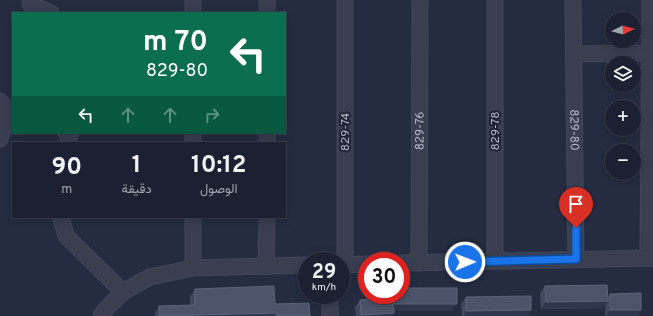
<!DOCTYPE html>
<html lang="ar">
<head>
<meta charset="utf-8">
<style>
	:root { --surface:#1c2131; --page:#292e3d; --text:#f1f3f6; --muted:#a0a3ab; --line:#3a3e4d }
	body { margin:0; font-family:Overpass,Vazirmatn,sans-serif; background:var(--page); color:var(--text); direction:rtl; height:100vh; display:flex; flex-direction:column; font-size:15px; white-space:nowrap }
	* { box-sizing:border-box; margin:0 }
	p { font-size:13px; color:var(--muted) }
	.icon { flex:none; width:22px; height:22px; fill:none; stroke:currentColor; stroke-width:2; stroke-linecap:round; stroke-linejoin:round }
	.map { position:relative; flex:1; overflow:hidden; direction:ltr }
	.panel { position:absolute; left:12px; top:142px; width:274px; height:76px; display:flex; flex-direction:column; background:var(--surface); border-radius:0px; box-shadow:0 2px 10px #0003,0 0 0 1px var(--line); direction:rtl }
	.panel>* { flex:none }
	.guide { position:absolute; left:12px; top:12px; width:274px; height:122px; border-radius:0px; box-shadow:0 2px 10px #0003,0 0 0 1px var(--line); direction:rtl; background:#0b6e4f; color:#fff; overflow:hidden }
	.needle { width:26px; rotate:84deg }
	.tools { position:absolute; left:605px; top:12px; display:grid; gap:8px }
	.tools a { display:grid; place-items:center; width:36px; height:36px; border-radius:50%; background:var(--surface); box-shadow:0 2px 10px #0003,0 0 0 1px var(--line); font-size:20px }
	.speed { position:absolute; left:298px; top:252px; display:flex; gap:8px; font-size:20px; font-weight:700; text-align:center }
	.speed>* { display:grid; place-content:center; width:52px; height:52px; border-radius:50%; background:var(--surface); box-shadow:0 2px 10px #0003,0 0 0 1px var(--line); line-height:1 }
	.speed small { font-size:10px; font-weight:400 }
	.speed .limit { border:6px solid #d22; background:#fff; color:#111 }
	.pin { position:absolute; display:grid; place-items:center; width:34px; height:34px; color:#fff; margin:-41px -17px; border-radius:50% 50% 50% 0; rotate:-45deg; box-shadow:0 0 4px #0007 }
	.pin .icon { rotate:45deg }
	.me { position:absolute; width:44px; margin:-22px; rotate:89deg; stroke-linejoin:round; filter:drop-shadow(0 0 3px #0008) }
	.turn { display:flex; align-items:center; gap:14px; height:84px; padding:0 12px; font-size:18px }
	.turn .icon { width:52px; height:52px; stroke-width:2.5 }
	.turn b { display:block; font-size:28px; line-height:34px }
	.lanes { display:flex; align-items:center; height:38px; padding:0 12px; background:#0003; justify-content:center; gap:20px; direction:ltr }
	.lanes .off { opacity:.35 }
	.eta { display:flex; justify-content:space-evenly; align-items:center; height:68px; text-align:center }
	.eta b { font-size:24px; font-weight:700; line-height:28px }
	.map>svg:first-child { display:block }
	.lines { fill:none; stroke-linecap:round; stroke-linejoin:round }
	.minor-casing { stroke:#42485a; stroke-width:17 }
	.minor { stroke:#393f51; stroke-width:15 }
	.wall { fill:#3f485f }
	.shaded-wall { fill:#2f374e }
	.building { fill:#4c546b; stroke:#5c647a }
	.route-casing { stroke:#114b97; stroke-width:10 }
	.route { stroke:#1a73e8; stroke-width:7 }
	.labels { text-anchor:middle; stroke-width:4; stroke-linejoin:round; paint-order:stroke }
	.street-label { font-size:12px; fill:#b5bacb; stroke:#1e2436 }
</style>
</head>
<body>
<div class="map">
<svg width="653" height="316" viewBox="0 0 653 316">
	<rect width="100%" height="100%" fill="#252c41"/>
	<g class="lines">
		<g class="minor-casing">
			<g id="minor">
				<path d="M345 0V264"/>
				<path d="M495 0V261"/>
				<path id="s1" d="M573 0 576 259"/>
				<path d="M30 4 51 13"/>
				<path d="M193 13V0"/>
				<path d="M267 13V0"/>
				<path d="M574 54 653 53"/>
				<path d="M0 101C11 111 3 126 0 139"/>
				<path d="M66 133 70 135 68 143"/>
				<path d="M193 143V133"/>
				<path d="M267 143V133"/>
				<path d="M61 217 66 236 123 292"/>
				<path d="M648 258 650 0"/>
				<path d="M401 263 653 258"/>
				<path id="s2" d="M419 263 420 0"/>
				<path d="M341 265 367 264"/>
				<path d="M266 266 267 217"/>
				<path d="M193 268V217"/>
				<path d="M330 295V316"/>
				<path d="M101 316 105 310 123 292 150 277 193 268 307 265"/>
			</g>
		</g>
		<use href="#minor" class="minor"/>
	</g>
	<path class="wall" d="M545 286 608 297 610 294 641 310 637 316H605V305L603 308 541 309 540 293Z
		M195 289 275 304 310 316H155V313L159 306 190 305V296Z
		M390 295H401L452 311H393L394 313 391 316H356L355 307 360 300 390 298Z
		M466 297 531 310 527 316H462L461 304Z"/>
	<path class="shaded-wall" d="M608 301 603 308 541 309 546 302Z
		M394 304H457L452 311H389Z
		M531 310 527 316H463L466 311Z
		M610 310H641L637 316H606Z
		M277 313 275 316H192L193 315Z
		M394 313 391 316H361V315Z"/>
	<path class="building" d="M607 285 608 301 546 302 545 286Z
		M274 286 275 304 309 303 310 316H277V313L193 315V316H160L159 306 195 305V289Z
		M401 288H457V304H394V295H401Z
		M641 293V310H610V294Z
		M531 296V310L466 311V297Z
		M392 297 394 313 361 315 360 300Z"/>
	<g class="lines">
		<g class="route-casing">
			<path id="route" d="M465 262 576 259V228"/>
		</g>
		<use href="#route" class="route"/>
	</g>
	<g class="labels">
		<g class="street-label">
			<text dy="4" stroke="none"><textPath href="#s1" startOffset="130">829-80</textPath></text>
			<text dy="4" stroke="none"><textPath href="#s2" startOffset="132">829-76</textPath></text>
			<text transform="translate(495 131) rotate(-90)" y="4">829-78</text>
			<text transform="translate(345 132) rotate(-90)" y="4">829-74</text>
		</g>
	</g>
</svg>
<div class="tools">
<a><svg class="needle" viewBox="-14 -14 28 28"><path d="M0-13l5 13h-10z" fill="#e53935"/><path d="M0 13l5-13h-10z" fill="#a0a3ab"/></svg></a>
<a><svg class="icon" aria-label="layers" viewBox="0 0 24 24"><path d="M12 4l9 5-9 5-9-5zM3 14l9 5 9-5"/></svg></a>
<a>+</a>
<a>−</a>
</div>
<div class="speed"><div>29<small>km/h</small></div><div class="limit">30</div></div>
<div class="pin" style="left:576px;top:228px;background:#d93025"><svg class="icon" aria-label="arrive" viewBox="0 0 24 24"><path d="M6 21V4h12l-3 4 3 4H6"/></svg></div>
<svg class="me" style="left:465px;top:262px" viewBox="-20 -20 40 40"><circle r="17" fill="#1a73e8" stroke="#fff" stroke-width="3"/><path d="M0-11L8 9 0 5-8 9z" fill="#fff"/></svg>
<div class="guide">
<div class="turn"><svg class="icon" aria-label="left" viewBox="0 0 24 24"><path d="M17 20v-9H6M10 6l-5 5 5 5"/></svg><div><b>70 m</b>829-80</div></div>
<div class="lanes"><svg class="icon" aria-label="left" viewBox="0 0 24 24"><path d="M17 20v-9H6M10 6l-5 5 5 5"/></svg><svg class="icon off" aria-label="ahead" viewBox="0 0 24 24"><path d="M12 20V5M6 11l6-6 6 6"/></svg><svg class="icon off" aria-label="ahead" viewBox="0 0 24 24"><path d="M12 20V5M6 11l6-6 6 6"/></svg><svg class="icon off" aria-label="right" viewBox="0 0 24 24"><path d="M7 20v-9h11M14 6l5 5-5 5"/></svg></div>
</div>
<section class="panel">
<div class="eta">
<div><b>10:12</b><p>الوصول</p></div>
<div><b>1</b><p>دقيقة</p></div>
<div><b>90</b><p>m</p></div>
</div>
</section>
</div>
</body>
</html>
